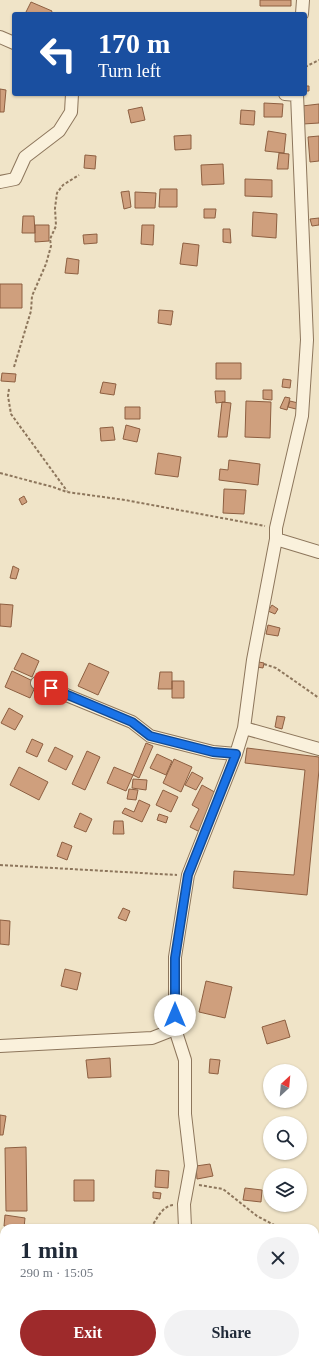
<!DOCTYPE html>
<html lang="en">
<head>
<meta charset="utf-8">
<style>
	:root { --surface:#fff; --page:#f2f2f3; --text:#1f2937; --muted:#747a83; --accent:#9e2a2b }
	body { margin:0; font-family:Georgia,serif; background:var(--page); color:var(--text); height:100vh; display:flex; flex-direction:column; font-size:15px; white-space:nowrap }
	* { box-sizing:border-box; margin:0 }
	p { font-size:13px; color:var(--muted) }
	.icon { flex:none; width:22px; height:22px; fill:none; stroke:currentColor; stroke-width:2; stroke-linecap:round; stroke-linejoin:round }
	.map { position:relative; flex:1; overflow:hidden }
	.drawer { position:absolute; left:0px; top:1224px; width:319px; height:140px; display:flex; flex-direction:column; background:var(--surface); border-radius:12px 12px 0 0; box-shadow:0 1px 3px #0004 }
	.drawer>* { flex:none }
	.hud { position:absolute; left:12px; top:12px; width:295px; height:84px; border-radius:4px; box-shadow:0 1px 3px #0004; background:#1a4fa0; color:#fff; overflow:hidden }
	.needle { width:26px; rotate:26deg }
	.tools { position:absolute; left:263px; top:1064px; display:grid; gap:8px }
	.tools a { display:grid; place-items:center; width:44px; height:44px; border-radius:50%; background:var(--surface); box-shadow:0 1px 3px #0004; font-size:20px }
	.pin { position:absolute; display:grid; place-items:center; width:34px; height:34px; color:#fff; margin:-17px; border-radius:8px; box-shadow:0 2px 6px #0006 }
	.me { position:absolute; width:44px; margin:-22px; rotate:0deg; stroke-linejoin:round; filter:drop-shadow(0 0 3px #0008) }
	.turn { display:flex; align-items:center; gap:14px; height:84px; padding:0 20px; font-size:18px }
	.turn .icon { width:52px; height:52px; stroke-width:2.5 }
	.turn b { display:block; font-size:28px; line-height:34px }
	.round { display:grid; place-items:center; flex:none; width:42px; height:42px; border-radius:21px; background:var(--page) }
	.headline { display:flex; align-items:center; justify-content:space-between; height:68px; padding:0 20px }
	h1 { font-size:24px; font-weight:800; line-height:30px }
	.cta { display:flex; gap:8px; margin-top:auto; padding:8px 20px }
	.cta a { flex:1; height:46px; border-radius:24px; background:var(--accent); color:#fff; font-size:16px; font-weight:800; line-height:46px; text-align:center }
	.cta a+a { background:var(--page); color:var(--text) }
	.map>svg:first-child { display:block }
	.building { fill:#cf9f7d; stroke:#8d5f41 }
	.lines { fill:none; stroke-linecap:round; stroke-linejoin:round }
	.street-casing { stroke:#8d765c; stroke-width:14 }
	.path { stroke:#8d765c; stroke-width:2; stroke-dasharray:3 2; stroke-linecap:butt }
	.street { stroke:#faf1dc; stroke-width:12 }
	.route-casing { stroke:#114b97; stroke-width:10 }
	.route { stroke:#1a73e8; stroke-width:7 }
</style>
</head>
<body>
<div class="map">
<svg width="319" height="1364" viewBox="0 0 319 1364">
	<rect width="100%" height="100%" fill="#f0e4c8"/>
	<path class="building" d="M260 0H291V6H260Z
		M31 2 52 11 51 14H25Z
		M305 86H309V91H305Z
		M0 89 6 90 4 112H0Z
		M264 103 283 104 282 117H264Z
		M319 104V123L303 124 302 106Z
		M142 107 145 120 131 123 128 110Z
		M241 110 255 111 254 125 240 124Z
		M268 131 286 134 284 153 265 151Z
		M191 135V149L175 150 174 136Z
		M319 136V161L310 162 308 137Z
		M279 153 289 154 288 169H277Z
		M85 155 96 156 95 169 84 168Z
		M223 164 224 184 202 185 201 165Z
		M245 179 272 180V197L245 196Z
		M160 189H177V207H159Z
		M129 191 131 207 124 209 121 192Z
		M135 192 156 193 155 208H135Z
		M204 209H216L215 218H204Z
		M253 212 277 214 276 238 252 236Z
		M23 216H34L35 233H22Z
		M319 218V225L312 226 310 219Z
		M35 225H49V241L35 242Z
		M142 225H154L153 245 141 244Z
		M223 229H230L231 243 223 242Z
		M97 234V243L84 244 83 235Z
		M183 243 199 245 197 266 180 264Z
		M67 258 79 260 78 274 65 273Z
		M0 284H22V308H0Z
		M159 310 173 311 171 325 158 323Z
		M216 363H241V379H216Z
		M2 373 16 374 15 382 1 381Z
		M283 379 291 380 290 388 282 387Z
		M103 382 116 384 114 395 100 393Z
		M263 390H272V400L263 399Z
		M215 391H225V402L216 403Z
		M285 397 290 398 287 410 280 408Z
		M246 401 271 402 270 438 245 437Z
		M290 401 298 403 296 409 288 407Z
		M222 402 231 403 227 437H218Z
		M125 407H140V419H125Z
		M126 425 140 429 137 442 123 439Z
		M113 427 115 440 101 441 100 428Z
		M158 453 181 457 178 477 155 474Z
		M229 460 260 464 258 485 219 480 220 469 228 470Z
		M224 489 246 490 244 514 223 513Z
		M24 496 27 502 22 505 19 499Z
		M13 566 19 569 16 579 10 578Z
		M0 604 13 605 11 627 0 626Z
		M272 605 278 609 275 614 268 611Z
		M268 625 280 628 278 636 266 634Z
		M22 653 39 661 32 677 14 669Z
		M259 662 264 663 263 668 257 667Z
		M89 663 109 672 98 695 78 686Z
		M12 671 37 683 30 698 5 687Z
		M160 672H172V689H158Z
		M172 681H184V698H172Z
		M9 708 23 716 15 730 1 723Z
		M277 716 285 717 282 729 275 727Z
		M32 739 43 744 37 757 26 752Z
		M146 743 153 746 139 778 133 775Z
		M55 747 73 756 66 770 48 761Z
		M247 748 319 757V770L307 895 233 888 234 871 294 875 305 770 245 763Z
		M87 751 100 757 85 790 72 784Z
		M157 754 172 761 166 775 150 768Z
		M174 759 192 767 181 792 163 783Z
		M19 767 48 782 39 800 10 785Z
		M114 767 133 775 126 791 107 783Z
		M192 772 203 778 196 790 185 785Z
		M133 779 147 780 146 790 132 788Z
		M202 785 220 795 200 832 190 827 199 809 192 805Z
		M129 789 138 790 136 800 127 799Z
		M163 790 178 797 171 812 156 805Z
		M139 800 150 805 142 822 122 813 125 808 134 812Z
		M80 813 92 819 86 832 74 827Z
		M159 814 168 817 166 823 157 820Z
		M114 821H123L124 834H113Z
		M62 842 72 846 67 860 57 856Z
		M123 908 130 911 126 921 118 918Z
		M0 920 10 921 9 945 0 944Z
		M65 969 81 973 77 990 61 986Z
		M206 981 232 987 225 1018 199 1012Z
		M285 1020 290 1037 267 1044 262 1027Z
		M110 1058 111 1077 88 1078 86 1060Z
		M210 1059 220 1060 218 1074 209 1073Z
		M0 1115 6 1116 3 1135H0Z
		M26 1147 27 1211H6L5 1148Z
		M210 1164 213 1176 197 1179 196 1166Z
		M156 1170 169 1171 168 1188 155 1187Z
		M74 1180H94V1201H74Z
		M245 1188 262 1190 261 1202 243 1200Z
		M153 1192 161 1193 160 1199 153 1198Z
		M5 1215 25 1218 24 1228 4 1226Z
		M319 1249V1271H315V1250Z
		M17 1360 23 1361 22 1364H16Z
		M51 1360H73L74 1364H51Z"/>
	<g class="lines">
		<g class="street-casing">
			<path id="street" d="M302 14 303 0
				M0 37 14 43
				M285 94 297 95
				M0 182 15 179 25 157 59 131 71 112 72 94
				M276 539 319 552
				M37 683 132 722 150 736 213 752 236 754
				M244 728 319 749
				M0 1046 152 1038 175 1029
				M185 1228 184 1204 191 1166 185 1114V1060L175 1029V957L188 875 236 754 244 728 253 660 276 539V528L302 416 307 340 297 94
				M230 1360 232 1363 237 1364
				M198 1364V1360
				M317 1364 319 1363"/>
		</g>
		<path class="path" d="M305 67 319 60
			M14 367 31 311 32 296 46 264 51 246 50 239 56 226 55 208 57 193 63 185 79 175
			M9 389 8 396 11 414 67 491
			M0 473 53 487 67 492 125 500 265 526
			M264 664 276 668 319 698
			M0 865 177 875
			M199 1185 223 1189 257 1216 280 1228
			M151 1228C156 1220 162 1206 173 1205
			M0 1281 4 1280"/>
		<use href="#street" class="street"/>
	</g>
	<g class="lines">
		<g class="route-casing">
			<path id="route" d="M51 688 132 722 150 736 213 752 236 754 188 875 175 958V1015"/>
		</g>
		<use href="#route" class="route"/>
	</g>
</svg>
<div class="tools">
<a><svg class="needle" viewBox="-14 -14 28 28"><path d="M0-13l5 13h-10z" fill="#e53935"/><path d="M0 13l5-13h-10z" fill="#747a83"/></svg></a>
<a><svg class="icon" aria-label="search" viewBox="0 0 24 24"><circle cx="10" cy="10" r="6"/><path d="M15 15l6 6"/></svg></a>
<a><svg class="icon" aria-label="layers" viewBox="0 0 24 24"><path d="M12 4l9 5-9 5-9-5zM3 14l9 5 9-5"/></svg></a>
</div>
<div class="pin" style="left:51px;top:688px;background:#d93025"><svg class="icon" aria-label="arrive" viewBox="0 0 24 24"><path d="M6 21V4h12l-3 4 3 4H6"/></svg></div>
<svg class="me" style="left:175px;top:1015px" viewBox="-20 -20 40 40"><circle r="19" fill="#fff"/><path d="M0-13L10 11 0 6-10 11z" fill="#1a73e8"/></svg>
<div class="hud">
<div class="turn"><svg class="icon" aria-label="left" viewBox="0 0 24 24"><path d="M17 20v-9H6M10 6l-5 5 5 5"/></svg><div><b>170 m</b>Turn left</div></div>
</div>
<section class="drawer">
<div class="headline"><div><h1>1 min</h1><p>290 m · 15:05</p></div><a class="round"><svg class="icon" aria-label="close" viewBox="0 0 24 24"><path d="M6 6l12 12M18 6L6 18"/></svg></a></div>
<div class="cta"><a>Exit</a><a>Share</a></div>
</section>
</div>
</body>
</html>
